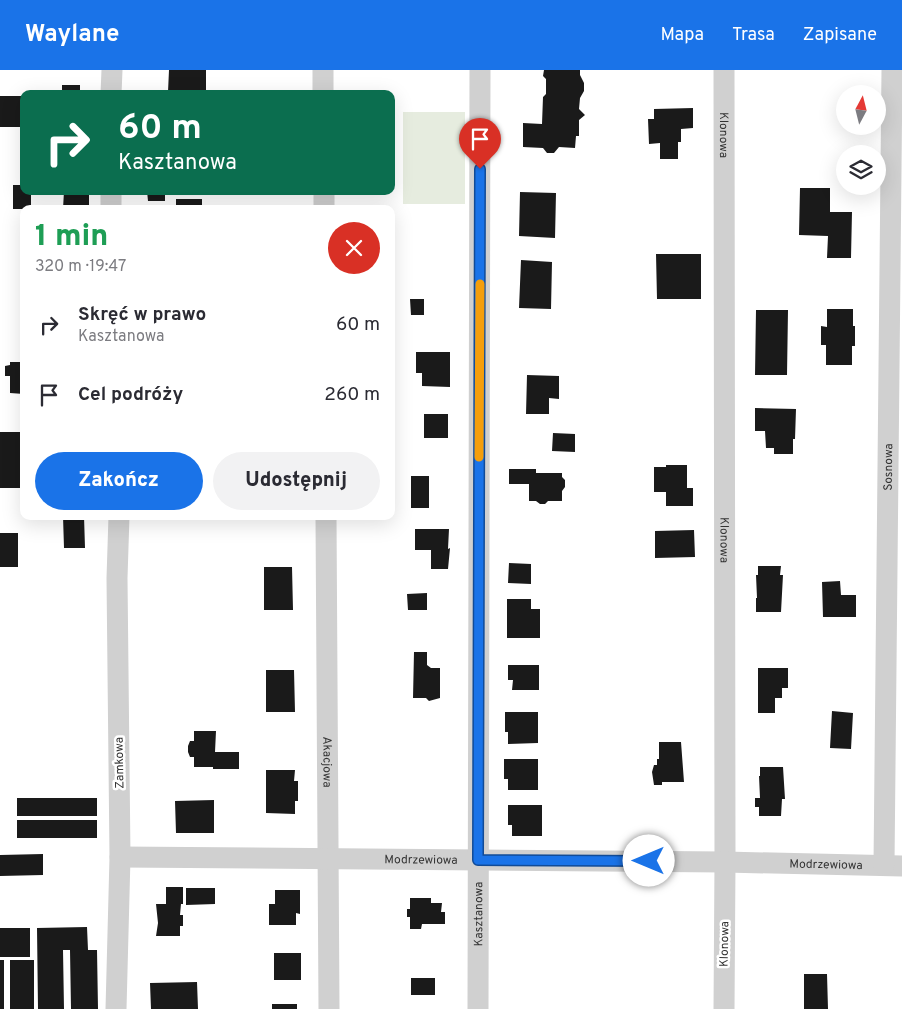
<!DOCTYPE html>
<html lang="pl">
<head>
<meta charset="utf-8">
<style>
	:root { --surface:#fff; --page:#f2f2f3; --text:#2b2b33; --muted:#7c7c81; --accent:#1a73e8 }
	body { margin:0; font-family:Overpass,sans-serif; background:var(--page); color:var(--text); height:100vh; display:flex; flex-direction:column; font-size:19px; white-space:nowrap }
	* { box-sizing:border-box; margin:0 }
	p { font-size:16px; color:var(--muted) }
	.icon { flex:none; width:28px; height:28px; fill:none; stroke:currentColor; stroke-width:2; stroke-linecap:round; stroke-linejoin:round }
	.map { position:relative; flex:1; overflow:hidden }
	.sheet { position:absolute; left:20px; top:135px; width:375px; height:315px; display:flex; flex-direction:column; background:var(--surface); border-radius:10px; box-shadow:0 5px 20px #0002 }
	.sheet>* { flex:none }
	.top-card { position:absolute; left:20px; top:20px; width:375px; height:105px; border-radius:10px; box-shadow:0 5px 20px #0002; background:#0b6e4f; color:#fff; overflow:hidden }
	.needle { width:32px; rotate:7deg }
	.buttons { position:absolute; left:836px; top:15px; display:grid; gap:10px }
	.buttons a { display:grid; place-items:center; width:50px; height:50px; border-radius:50%; background:var(--surface); box-shadow:0 5px 20px #0002; font-size:25px }
	.pin { position:absolute; display:grid; place-items:center; width:42px; height:42px; color:#fff; margin:-51px -21px; border-radius:50% 50% 50% 0; rotate:-45deg; box-shadow:0 0 5px #0007 }
	.pin .icon { rotate:45deg }
	.me { position:absolute; width:55px; margin:-28px; rotate:270deg; stroke-linejoin:round; filter:drop-shadow(0 0 4px #0008) }
	.turn { display:flex; align-items:center; gap:18px; height:105px; padding:0 15px; font-size:22px }
	.turn .icon { width:65px; height:65px; stroke-width:2.5 }
	.turn b { display:block; font-size:35px; line-height:42px }
	.round { display:grid; place-items:center; flex:none; width:52px; height:52px; border-radius:26px; background:var(--page) }
	.summary { display:flex; align-items:center; justify-content:space-between; height:85px; padding:0 15px }
	h1 { font-size:30px; font-weight:800; line-height:38px; color:#1e9e55 }
	.action { display:flex; gap:10px; margin-top:auto; padding:10px 15px }
	.action a { flex:1; height:58px; border-radius:30px; background:var(--accent); color:#fff; font-size:20px; font-weight:800; line-height:58px; text-align:center }
	.action a+a { background:var(--page); color:var(--text) }
	ul { padding:0; list-style:none }
	li { display:flex; align-items:center; gap:15px; height:70px; padding:0 15px }
	li div { flex:1 }
	li b { display:block; font-size:19px }
	li em { font-style:normal }
	header { display:flex; align-items:center; gap:30px; box-sizing:border-box; height:70px; padding:0 25px; background:var(--accent); color:#fff }
	header strong { font-size:24px }
	nav { display:flex; gap:28px; margin-inline-start:auto; font-size:18px }
	.map>svg:first-child { display:block }
	.green { fill:#e6ecdf }
	.building { fill:#1a1a1a }
	.lines { fill:none; stroke-linecap:round; stroke-linejoin:round }
	.street { stroke:#d0d0d0; stroke-width:21 }
	.route-casing { stroke:#114b97; stroke-width:12 }
	.route { stroke:#1a73e8; stroke-width:9 }
	.slow { stroke:#f59e0b; stroke-width:9 }
	.labels { text-anchor:middle; stroke-width:5; stroke-linejoin:round; paint-order:stroke }
	.street-label { font-size:12px; fill:#333; stroke:#fff }
</style>
</head>
<body>
<header>
<strong>Waylane</strong>
<nav><a>Mapa</a><a>Trasa</a><a>Zapisane</a></nav>
</header>
<div class="map">
<svg width="902" height="939" viewBox="0 0 902 939">
	<rect width="100%" height="100%" fill="#fff"/>
	<path class="green" d="M403 42H465V134H403Z"/>
	<path class="building" d="M169 0H206V23L168 22Z
		M544 0H580V5L584 13V21L580 28 579 39 585 45 579 50V66H576L575 78 559 77 554 83H547L543 78 523 77V53L542 54 543 27 546 24V9L543 6Z
		M62 15H80V24H43V20H62Z
		M296 20V24H265V21Z
		M0 26H23V57H0Z
		M693 38V58L681 59V72H678V89H660V73L649 74 648 49H654V39Z
		M13 115H24V121H31V139H13Z
		M800 118H830V142H852L851 188H827L828 166 799 165Z
		M64 121H89V139H63Z
		M147 121H165V131H148Z
		M520 122 556 123 555 168 519 166Z
		M176 129H202V139H176Z
		M656 184H701V229H657Z
		M521 190 552 192 551 239 519 238Z
		M410 229H424V245H411Z
		M827 239H853V256H855V276H852V295H826V275H821V256L827 257Z
		M756 240H788L787 305H755Z
		M416 282H450V317L422 316V303H416Z
		M10 292H24V324L10 323V306H5V296L10 295Z
		M527 305 559 306V329L549 328V344H526Z
		M755 338 796 339 795 369H793V384H774V378H766L765 361H755Z
		M424 344H448V368H424Z
		M0 362H22V418H0Z
		M553 363 575 364V382L552 381Z
		M666 395H687V418H693V436H666V422H654V397H666Z
		M509 399H536V403H562V407L565 410V417L562 421V431H548L545 434H540L536 431H529V414H509Z
		M411 406H429V438H411Z
		M63 446H84L85 478H64Z
		M415 459H449L448 479 450 478 448 499H431V480H415Z
		M694 460 695 487 655 488V461Z
		M0 463H18V497H0Z
		M509 493 531 494V514L508 513Z
		M758 496H781L780 505H783L781 542H756V528H757L756 505H758Z
		M264 497H292L293 540H264Z
		M840 511 841 525H856V547H823L822 512Z
		M427 523V540H408L407 524Z
		M507 529H531V539H540V568H507Z
		M414 582H427V595L431 598H440V628L429 631 426 628H413Z
		M508 595H539V620H512L513 610H508Z
		M758 598H788V618H782V628H775V643H758Z
		M266 600H294L295 642H266Z
		M832 641 853 643 851 679 830 678Z
		M505 642H538V673L508 674V662H505Z
		M194 661H216L215 682H239V699H213V697H194V687H190L188 682V676L190 671H194Z
		M659 672H681L684 712H662V715H654L652 702 654 695H657V689H659Z
		M504 689H538V720H508V709H504Z
		M760 697H783L785 729H782L781 746H759V737H755V728H760L759 706H760Z
		M266 700H295L294 711H298V731H295V744L266 743Z
		M17 728H97V746H17Z
		M214 730V763H176L175 731Z
		M508 735H542V766H512V755H508Z
		M17 750H97V768H17Z
		M43 784V805L0 806V785Z
		M166 817H183V834H181L180 845H183V856H180V866H156L158 853 156 834H166Z
		M186 818H215V834L186 835Z
		M275 820H300V844L296 843V855H269V834H275Z
		M410 828H431V833H442L441 842H445V854H422L421 859H410V847H407V839H410Z
		M87 857 88 880H97L98 939H71L70 880H63L64 939H38L37 858Z
		M0 858H30V887H0Z
		M274 883H301V910H274Z
		M0 890H4V939H0Z
		M10 890H34V939H10Z
		M804 904H827L828 939H804Z
		M411 908H435V925H411Z
		M197 912 198 939H151L150 913Z
		M272 934H297V939H272Z"/>
	<g class="lines">
		<g class="street">
			<path d="M323 0V24"/>
			<path id="s1" d="M724 0 725 792 724 939"/>
			<path d="M111 24 112 0"/>
			<path d="M324 121V139"/>
			<path d="M111 139V121"/>
			<path id="s2" d="M326 446 329 939"/>
			<path id="s3" d="M120 787 725 792 902 796"/>
			<path id="s4" d="M884 795 892 0"/>
			<path d="M116 939 120 787 117 508 119 446"/>
			<path id="s5" d="M478 939 480 0"/>
		</g>
	</g>
	<g class="lines">
		<g class="route-casing">
			<path id="route" d="M480 99 478 790 649 791"/>
		</g>
		<use href="#route" class="route"/>
		<path class="slow" d="M479 387 480 214"/>
	</g>
	<g class="labels">
		<g class="street-label">
			<text dy="4" stroke="none"><textPath href="#s1" startOffset="65">Klonowa</textPath></text>
			<text dy="4" stroke="none"><textPath href="#s4" startOffset="398">Sosnowa</textPath></text>
			<text dy="4" stroke="none"><textPath href="#s1" startOffset="470">Klonowa</textPath></text>
			<text transform="translate(119 693) rotate(-91)" y="4">Zamkowa</text>
			<text dy="4" stroke="none"><textPath href="#s2" startOffset="246">Akacjowa</textPath></text>
			<text dy="4" stroke="none"><textPath href="#s3" startOffset="301">Modrzewiowa</textPath></text>
			<text dy="4" stroke="none"><textPath href="#s3" startOffset="706">Modrzewiowa</textPath></text>
			<text dy="4" stroke="none"><textPath href="#s5" startOffset="95">Kasztanowa</textPath></text>
			<text transform="translate(724 874) rotate(-89)" y="4">Klonowa</text>
		</g>
	</g>
</svg>
<div class="buttons">
<a><svg class="needle" viewBox="-14 -14 28 28"><path d="M0-13l5 13h-10z" fill="#e53935"/><path d="M0 13l5-13h-10z" fill="#7c7c81"/></svg></a>
<a><svg class="icon" aria-label="layers" viewBox="0 0 24 24"><path d="M12 4l9 5-9 5-9-5zM3 14l9 5 9-5"/></svg></a>
</div>
<div class="pin" style="left:480px;top:99px;background:#d93025"><svg class="icon" aria-label="arrive" viewBox="0 0 24 24"><path d="M6 21V4h12l-3 4 3 4H6"/></svg></div>
<svg class="me" style="left:649px;top:791px" viewBox="-20 -20 40 40"><circle r="19" fill="#fff"/><path d="M0-13L10 11 0 6-10 11z" fill="#1a73e8"/></svg>
<div class="top-card">
<div class="turn"><svg class="icon" aria-label="right" viewBox="0 0 24 24"><path d="M7 20v-9h11M14 6l5 5-5 5"/></svg><div><b>60 m</b>Kasztanowa</div></div>
</div>
<section class="sheet">
<div class="summary"><div><h1>1 min</h1><p>320 m · 19:47</p></div><a class="round" style="background:#d93025;color:#fff"><svg class="icon" aria-label="close" viewBox="0 0 24 24"><path d="M6 6l12 12M18 6L6 18"/></svg></a></div>
<ul>
<li><svg class="icon" aria-label="right" viewBox="0 0 24 24"><path d="M7 20v-9h11M14 6l5 5-5 5"/></svg><div><b>Skręć w prawo</b><p>Kasztanowa</p></div><em>60 m</em></li>
<li><svg class="icon" aria-label="arrive" viewBox="0 0 24 24"><path d="M6 21V4h12l-3 4 3 4H6"/></svg><div><b>Cel podróży</b></div><em>260 m</em></li>
</ul>
<div class="action"><a>Zakończ</a><a>Udostępnij</a></div>
</section>
</div>
</body>
</html>
